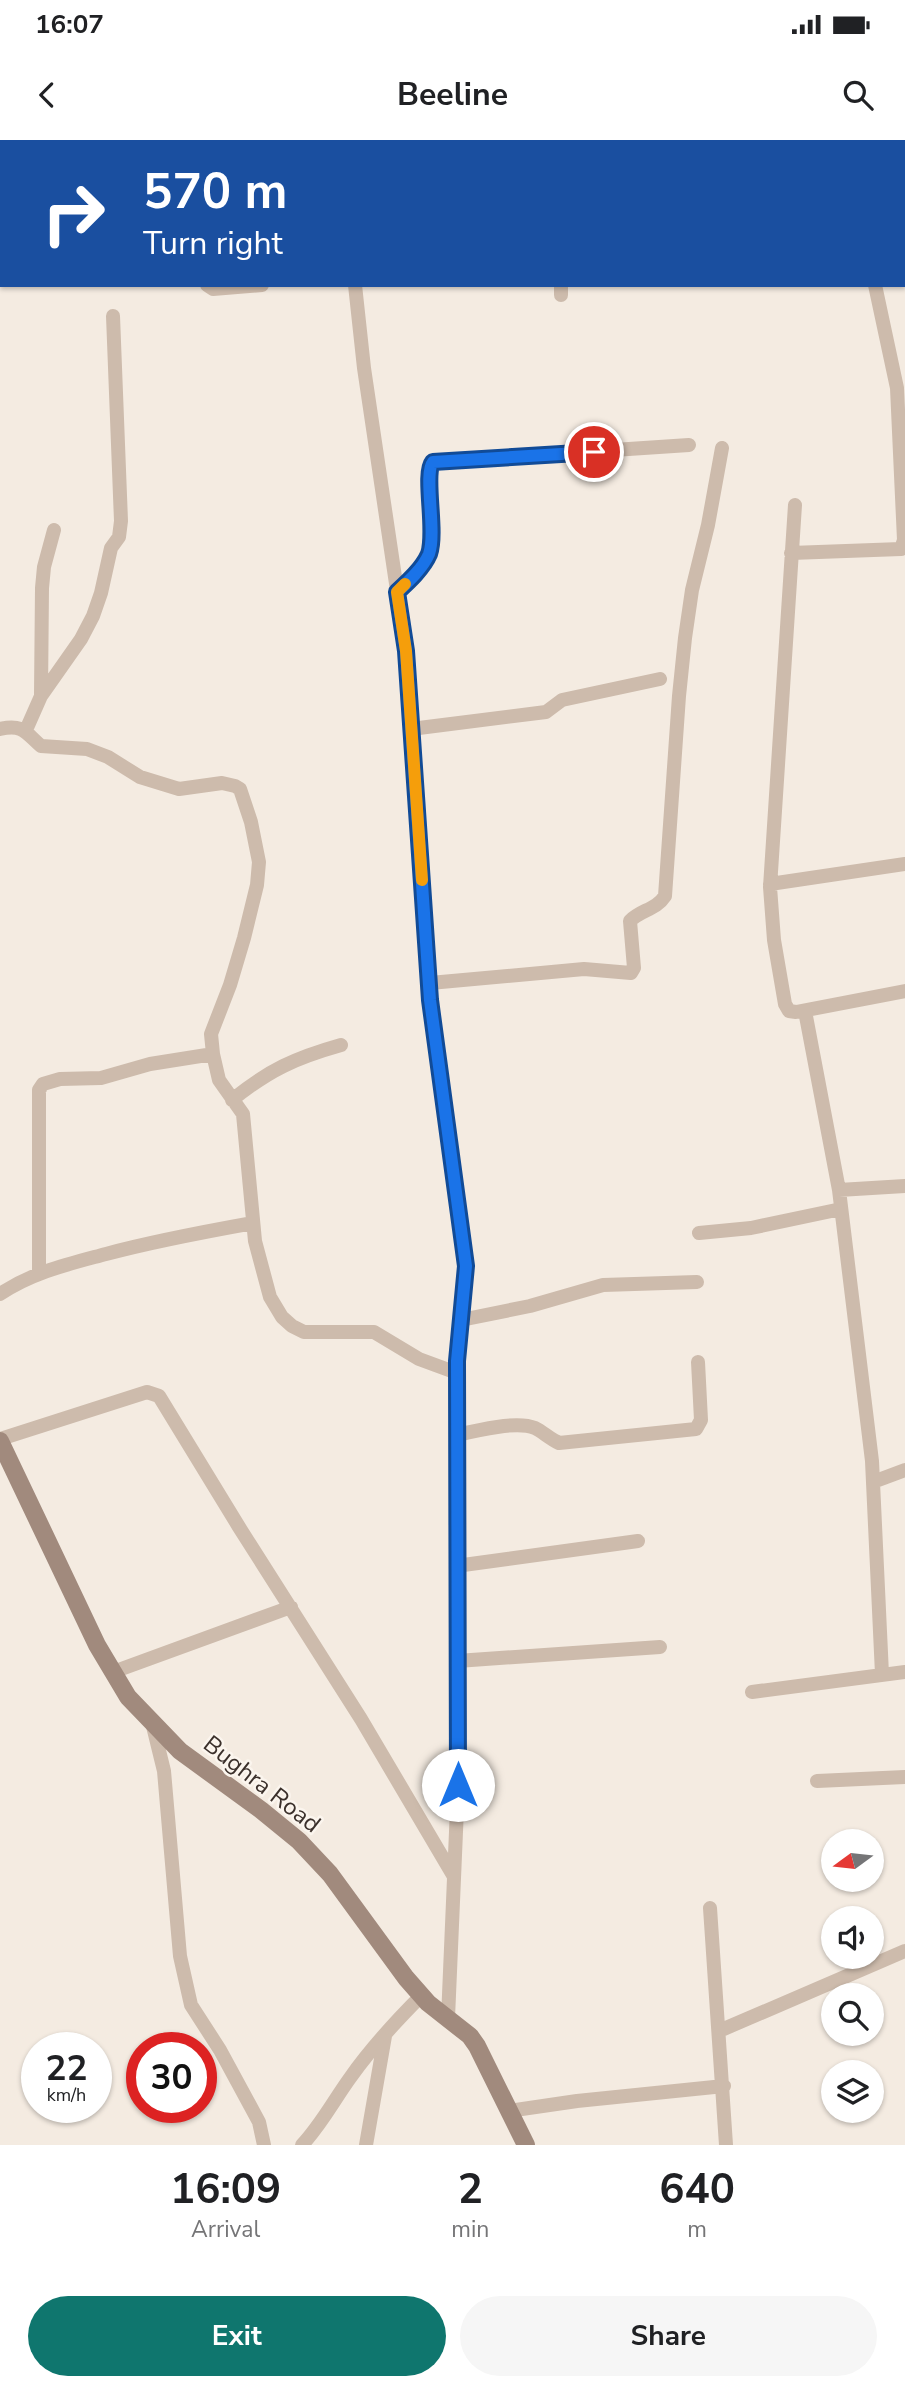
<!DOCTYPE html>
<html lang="en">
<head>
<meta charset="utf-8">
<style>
	:root { --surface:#fff; --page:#f6f6f6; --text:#202124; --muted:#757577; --accent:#0f766e }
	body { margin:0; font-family:"Nunito Sans",sans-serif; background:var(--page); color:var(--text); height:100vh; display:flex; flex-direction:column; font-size:26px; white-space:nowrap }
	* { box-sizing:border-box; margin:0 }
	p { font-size:23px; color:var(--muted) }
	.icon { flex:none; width:38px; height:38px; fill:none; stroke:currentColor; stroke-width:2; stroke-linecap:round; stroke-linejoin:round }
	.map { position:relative; height:2005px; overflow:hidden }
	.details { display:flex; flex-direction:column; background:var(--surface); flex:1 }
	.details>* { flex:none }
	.top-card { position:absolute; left:0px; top:0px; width:906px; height:147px; box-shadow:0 2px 5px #0004; background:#1a4fa0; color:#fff; overflow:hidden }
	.needle { width:46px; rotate:255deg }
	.fabs { position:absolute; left:821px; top:1689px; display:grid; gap:14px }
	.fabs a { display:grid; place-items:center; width:63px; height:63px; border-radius:50%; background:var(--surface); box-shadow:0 2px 5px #0004; font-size:35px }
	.speed { position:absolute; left:21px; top:1892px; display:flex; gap:14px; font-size:35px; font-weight:700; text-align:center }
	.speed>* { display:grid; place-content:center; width:91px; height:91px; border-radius:50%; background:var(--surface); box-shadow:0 2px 5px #0004; line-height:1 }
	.speed small { font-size:18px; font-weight:400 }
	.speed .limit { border:10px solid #d22; background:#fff; color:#111 }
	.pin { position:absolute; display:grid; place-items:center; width:60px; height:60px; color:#fff; margin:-30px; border:4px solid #fff; border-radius:50%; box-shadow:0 2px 7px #0007 }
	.me { position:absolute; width:77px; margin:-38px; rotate:0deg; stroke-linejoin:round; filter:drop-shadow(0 0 5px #0008) }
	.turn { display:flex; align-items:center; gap:24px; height:147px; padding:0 28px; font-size:32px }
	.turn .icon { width:91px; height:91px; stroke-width:2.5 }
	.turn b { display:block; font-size:49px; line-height:60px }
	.eta { display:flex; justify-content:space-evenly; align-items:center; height:119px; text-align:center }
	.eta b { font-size:42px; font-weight:700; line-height:49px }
	.cta { display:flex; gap:14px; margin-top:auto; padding:14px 28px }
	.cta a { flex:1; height:80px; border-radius:42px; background:var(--accent); color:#fff; font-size:28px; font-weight:700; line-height:80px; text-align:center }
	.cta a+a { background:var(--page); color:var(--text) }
	.status { display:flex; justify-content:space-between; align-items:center; height:49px; padding:0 35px; background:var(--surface); direction:ltr }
	.status svg { height:19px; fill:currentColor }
	header { display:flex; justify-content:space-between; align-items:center; height:91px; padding:0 28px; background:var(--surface); font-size:32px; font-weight:700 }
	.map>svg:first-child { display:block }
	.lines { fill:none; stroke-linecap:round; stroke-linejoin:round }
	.street { stroke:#cdbbac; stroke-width:14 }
	.secondary { stroke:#a18a7d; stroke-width:18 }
	.route-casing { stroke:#114b97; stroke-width:18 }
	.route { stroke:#1a73e8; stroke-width:12 }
	.slow { stroke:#f59e0b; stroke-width:12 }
	.labels { text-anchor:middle; stroke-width:5; stroke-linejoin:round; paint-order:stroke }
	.street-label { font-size:24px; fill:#3b302b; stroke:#fbf5ee }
</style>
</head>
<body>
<div class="status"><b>16:07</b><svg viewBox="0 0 49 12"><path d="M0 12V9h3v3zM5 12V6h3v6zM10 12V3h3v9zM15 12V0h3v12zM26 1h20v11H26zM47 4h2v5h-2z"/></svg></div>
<header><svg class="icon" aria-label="back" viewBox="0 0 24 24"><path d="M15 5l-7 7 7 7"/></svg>Beeline<svg class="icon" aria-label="search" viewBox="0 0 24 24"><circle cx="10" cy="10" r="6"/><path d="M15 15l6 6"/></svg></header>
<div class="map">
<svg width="905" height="2005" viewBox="0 0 905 2005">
	<rect width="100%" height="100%" fill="#f4ebe1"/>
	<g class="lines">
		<path class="street" d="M323 0 324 2
			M845 0V2
			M0 1 3 0
			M357 2V0
			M571 2 572 0
			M207 145 213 149 262 145
			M355 145 364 228 406 511 431 860 466 1126 457 1221 458 1645 448 1878
			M561 155V145
			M795 365 770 747 774 800 785 864 789 871 796 872 905 851
			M791 413 901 409 904 400 897 248 875 145
			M397 452C409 441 423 428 429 414 437 391 423 334 433 322L689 305
			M41 554 42 448 44 427 54 390
			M0 589C23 584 25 592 41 606L87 609 108 617 140 637 179 649 222 643 235 646 240 649 251 682 259 722 257 745 244 798 230 845 211 894 213 914 219 940 243 974 255 1101 270 1157 282 1177 292 1186 304 1192H374L419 1219 457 1233
			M411 589 546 572 562 560 660 539
			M26 590 41 556 81 499 93 476 101 453 111 408 119 397 121 381 113 176
			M770 744 905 724
			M430 843 584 829 631 833 634 828 630 781C640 770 656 770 665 756L679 556 685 498 692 450 708 385 722 308
			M805 871 839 1050 872 1321 882 1534
			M232 960C269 930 295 918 341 905
			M839 1050 905 1046
			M699 1093 751 1088 841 1069
			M39 1134V950L43 944 60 939 101 938 150 924 213 914
			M0 1154C33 1132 69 1124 106 1114 154 1101 203 1092 253 1083
			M461 1180 530 1166 603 1145 697 1142
			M456 1295C477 1291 516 1280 535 1288 543 1292 550 1299 559 1303L696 1289 701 1280 698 1222
			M0 1299 147 1252 159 1256 239 1387 361 1579 453 1735
			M873 1342 905 1330
			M456 1426 638 1401
			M457 1521 660 1507
			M113 1532 291 1467
			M752 1552 905 1532
			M152 1582 164 1631 180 1816 191 1865 220 1910 259 1982 264 2005
			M817 1641 905 1637
			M710 1768 726 2005
			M719 1891 905 1811
			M508 1971 577 1961 724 1946
			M302 2005C321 1985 334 1960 350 1938 371 1908 396 1881 422 1855
			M366 2005 385 1896"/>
		<path class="secondary" d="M0 1301 97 1505 128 1557 180 1611 261 1670 299 1701 330 1734 406 1838 428 1863 470 1896 477 1906 526 2005"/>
	</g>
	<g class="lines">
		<g class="route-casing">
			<path id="route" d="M458 1645 457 1221 466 1126 430 860 406 511 397 452C409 441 423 428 429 414 437 391 423 334 433 322L594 312"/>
		</g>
		<use href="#route" class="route"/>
		<path class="slow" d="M405 444 397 452 406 511 422 740"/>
	</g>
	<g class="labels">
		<g class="street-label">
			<text transform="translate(262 1644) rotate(38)" y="8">Bughra Road</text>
		</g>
	</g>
</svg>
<div class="fabs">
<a><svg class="needle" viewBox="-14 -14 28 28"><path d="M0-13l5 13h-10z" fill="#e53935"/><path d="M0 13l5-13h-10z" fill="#757577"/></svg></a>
<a><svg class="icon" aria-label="sound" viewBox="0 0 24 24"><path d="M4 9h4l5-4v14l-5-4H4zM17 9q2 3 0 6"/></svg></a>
<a><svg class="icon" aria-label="search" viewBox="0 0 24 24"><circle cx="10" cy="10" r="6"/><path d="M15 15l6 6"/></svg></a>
<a><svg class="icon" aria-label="layers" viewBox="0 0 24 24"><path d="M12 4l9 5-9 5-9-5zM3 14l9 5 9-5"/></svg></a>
</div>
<div class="speed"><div>22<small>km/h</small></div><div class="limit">30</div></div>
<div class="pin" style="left:594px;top:312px;background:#d93025"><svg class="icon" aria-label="arrive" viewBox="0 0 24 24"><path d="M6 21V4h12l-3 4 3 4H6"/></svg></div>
<svg class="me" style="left:458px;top:1645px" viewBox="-20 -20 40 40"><circle r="19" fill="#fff"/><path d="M0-13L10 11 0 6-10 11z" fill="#1a73e8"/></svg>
<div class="top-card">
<div class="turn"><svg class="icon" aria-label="right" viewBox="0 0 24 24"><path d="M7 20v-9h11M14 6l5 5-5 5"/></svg><div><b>570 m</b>Turn right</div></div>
</div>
</div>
<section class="details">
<div class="eta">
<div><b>16:09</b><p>Arrival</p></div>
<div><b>2</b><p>min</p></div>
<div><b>640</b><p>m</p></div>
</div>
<div class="cta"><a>Exit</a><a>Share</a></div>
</section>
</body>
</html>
